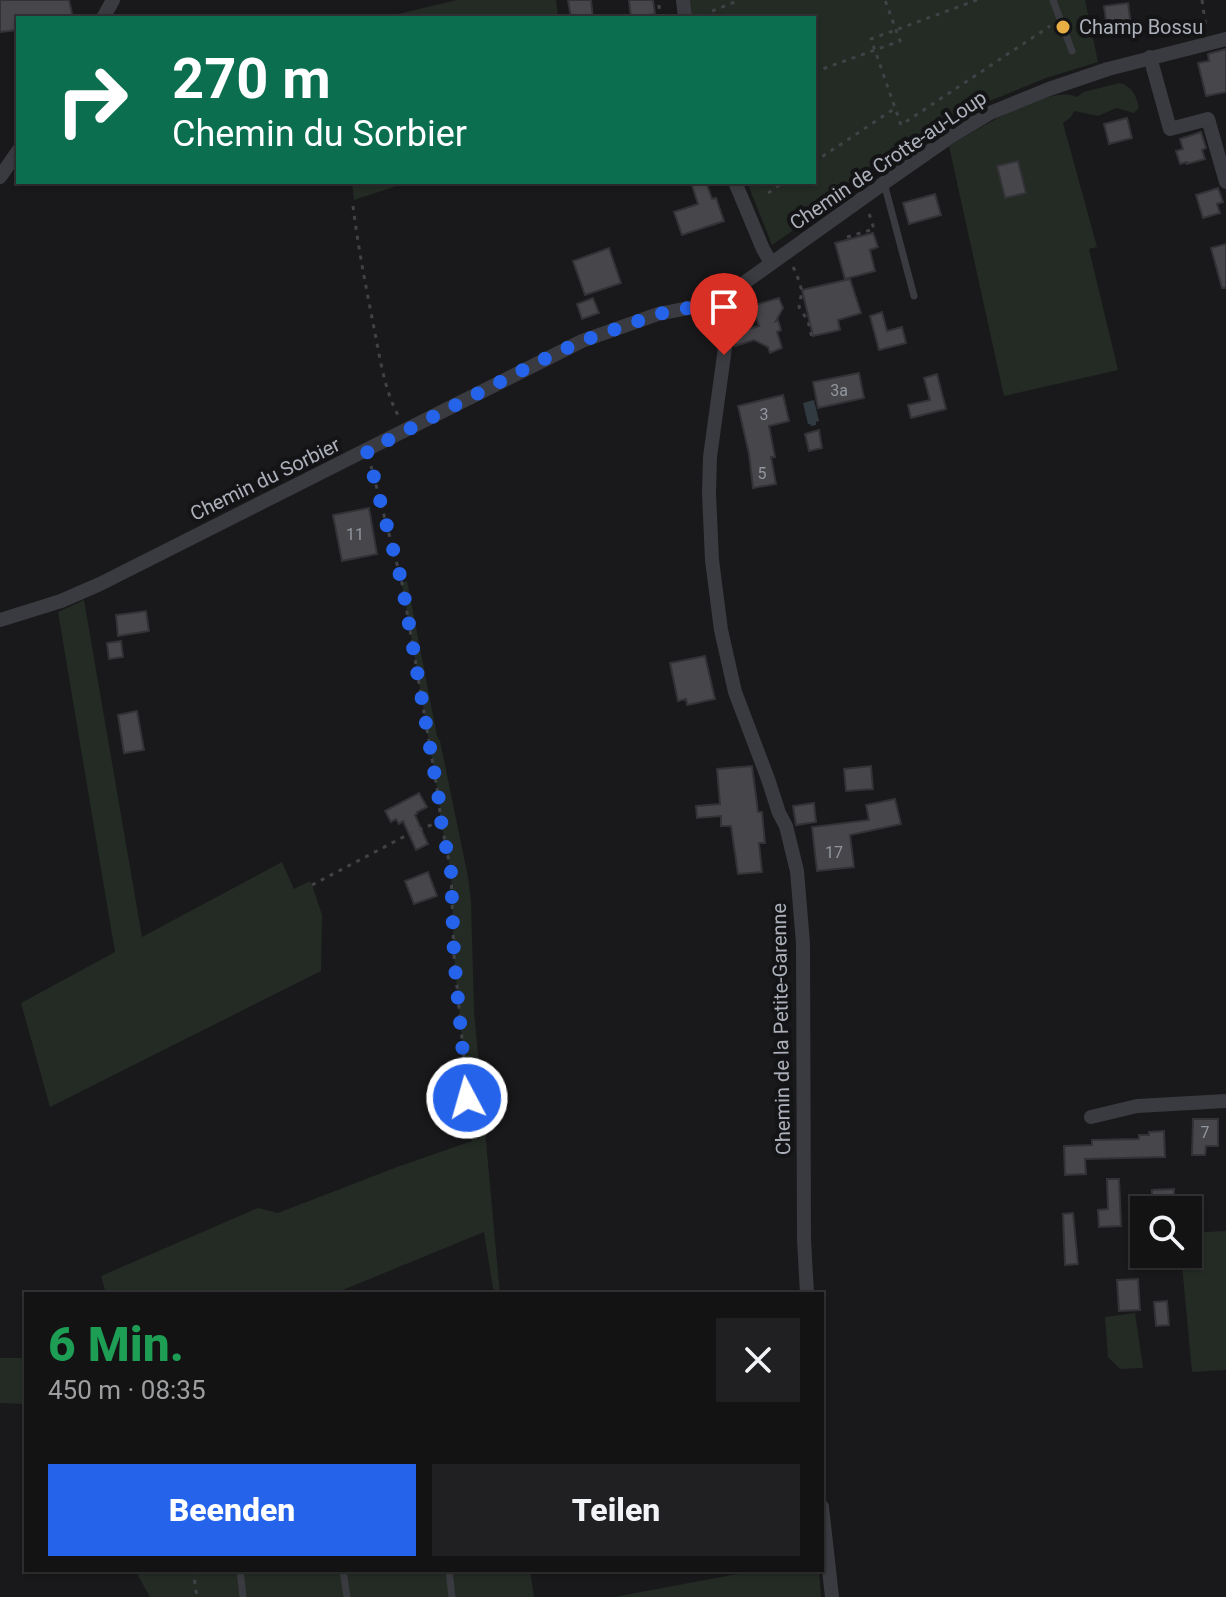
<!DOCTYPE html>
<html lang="de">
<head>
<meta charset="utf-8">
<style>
	:root { --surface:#131314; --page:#202022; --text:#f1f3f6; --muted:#9d9ea0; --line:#323234; --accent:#2563eb }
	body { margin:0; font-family:Roboto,sans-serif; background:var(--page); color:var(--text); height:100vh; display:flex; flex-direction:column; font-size:30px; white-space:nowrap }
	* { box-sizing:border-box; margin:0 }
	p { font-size:26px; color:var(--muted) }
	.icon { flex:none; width:44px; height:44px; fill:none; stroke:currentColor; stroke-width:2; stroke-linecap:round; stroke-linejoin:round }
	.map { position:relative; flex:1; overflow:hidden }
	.sheet { position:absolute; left:24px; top:1292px; width:800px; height:280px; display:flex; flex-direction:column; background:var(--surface); border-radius:0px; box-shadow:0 2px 6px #0004,0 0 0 2px var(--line) }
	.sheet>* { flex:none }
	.banner { position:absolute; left:16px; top:16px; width:800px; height:168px; border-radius:0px; box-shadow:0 2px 6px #0004,0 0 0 2px var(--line); background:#0b6e4f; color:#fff; overflow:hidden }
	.fabs { position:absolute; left:1130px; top:1196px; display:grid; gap:16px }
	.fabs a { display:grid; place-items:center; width:72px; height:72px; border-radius:0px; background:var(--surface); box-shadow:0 2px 6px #0004,0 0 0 2px var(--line); font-size:40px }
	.pin { position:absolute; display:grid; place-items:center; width:68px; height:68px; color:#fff; margin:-82px -34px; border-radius:50% 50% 50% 0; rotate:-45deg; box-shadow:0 0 8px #0007 }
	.pin .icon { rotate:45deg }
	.me { position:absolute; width:88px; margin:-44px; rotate:354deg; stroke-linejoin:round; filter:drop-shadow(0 0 6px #0008) }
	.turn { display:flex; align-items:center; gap:28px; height:168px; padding:0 24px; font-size:36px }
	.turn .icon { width:104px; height:104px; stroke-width:2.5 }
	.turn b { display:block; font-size:56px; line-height:68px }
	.round { display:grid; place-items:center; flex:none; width:84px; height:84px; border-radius:0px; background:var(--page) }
	.overview { display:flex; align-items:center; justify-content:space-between; height:136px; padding:0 24px }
	h1 { font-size:48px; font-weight:800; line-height:60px; color:#1e9e55 }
	.cta { display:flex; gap:16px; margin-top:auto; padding:16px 24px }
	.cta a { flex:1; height:92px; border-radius:0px; background:var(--accent); color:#fff; font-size:32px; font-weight:800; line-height:92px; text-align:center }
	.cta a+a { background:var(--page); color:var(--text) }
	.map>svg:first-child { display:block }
	.green { fill:#232b24 }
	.water { fill:#313a40 }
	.building { fill:#46464b; stroke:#333337; stroke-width:2 }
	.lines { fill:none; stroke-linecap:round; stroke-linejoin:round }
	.path { stroke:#404246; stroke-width:3; stroke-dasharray:4 6; stroke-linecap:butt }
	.service { stroke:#3a3b40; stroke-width:7 }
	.minor { stroke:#3a3b40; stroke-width:14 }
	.route { stroke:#2563eb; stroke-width:14; stroke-dasharray:0 25.2 }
	.poi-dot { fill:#e8ae43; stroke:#141416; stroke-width:3 }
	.labels { text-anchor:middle; stroke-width:8; stroke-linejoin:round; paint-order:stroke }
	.number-label { font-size:16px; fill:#92969e }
	.poi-label { font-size:20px; fill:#acb0ba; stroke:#141416; text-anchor:start }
	.street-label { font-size:20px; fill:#acb0ba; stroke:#141416 }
</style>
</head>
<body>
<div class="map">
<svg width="1226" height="1597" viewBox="0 0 1226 1597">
	<rect width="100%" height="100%" fill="#19191b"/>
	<path class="green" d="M457 0H556L558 18H381Z
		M689 0H1085L1098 62 1046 78 987 102 939 129 772 245 747 182H814V18H691Z
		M1120 83C1132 86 1137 97 1139 108L1134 113 1116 108 1098 116 1074 111 1071 117 1063 123 1097 247 1089 249 1118 370 1004 396 949 146C975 131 1050 83 1077 97L1083 92Z
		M352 182H409L354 200Z
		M407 581 437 736 440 741 468 877 471 902 474 1011 500 1294H494L484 1232 333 1294H106L101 1276 258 1208 278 1213 397 1167 472 1141 454 956 451 872 440 816 439 800 402 583Z
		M84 600 142 937 282 862 294 889 310 881 312 885 322 915 321 971 50 1107 21 1003 115 952 58 612Z
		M1226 1231V1370L1192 1372 1181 1254H1188V1233Z
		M1135 1313 1143 1368 1120 1369 1108 1357 1105 1317Z
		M0 1358H26V1404L0 1403Z
		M135 1570H530L534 1597H150Z
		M759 1570H819L821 1597H614Z"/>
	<path class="water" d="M814 400 819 421 816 422V425L811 426 810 424H808L803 403Z"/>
	<path class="building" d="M0 0H69L73 18H18V30L0 32Z
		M568 0H591L593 18H571Z
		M629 0H653L655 14 650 15V18H631Z
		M1128 3 1132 33 1108 36 1104 6Z
		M1226 49V92L1206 96 1198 63 1209 61 1208 54Z
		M1127 118 1132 138 1109 144 1104 124Z
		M1201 132 1206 148 1202 150 1205 159 1187 164V162L1180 164 1176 151 1183 149 1180 139Z
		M1018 161 1026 193 1005 198 997 166Z
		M691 182H706L712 199 716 198 724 221 682 235 674 212 698 204Z
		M1218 188 1223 202 1217 204 1220 213 1203 218 1196 195Z
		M935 194 941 215 909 224 903 203Z
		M873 233 878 247 870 250 875 271 845 279 835 243Z
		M1226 244V288H1222L1211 248Z
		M609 248 621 283 585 295 573 261Z
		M850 279 861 313 838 320 840 330 813 336 802 290Z
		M593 298 599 313 582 319 577 304Z
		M779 298 783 308 776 321 778 320 781 330 777 332 782 348 770 353 768 347 754 340 735 346 737 332 759 326 753 308 756 307 755 305Z
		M882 312 887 331 902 327 906 343 879 350 870 316Z
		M859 373 864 398 818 408 813 382Z
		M937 374 946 409 911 418 908 405 930 400 924 378Z
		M783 395 789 421 769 426 775 457H771L776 484 753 488 749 454 738 406Z
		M819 430 822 448 809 451 805 434Z
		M369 508 377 554 342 561 333 515Z
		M146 611 149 631 118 636 116 615Z
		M121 641 123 657 109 659 107 643Z
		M705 656 715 699 687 705 686 699 678 701 670 663Z
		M137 711 144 750 124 753 118 715Z
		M752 766 758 812H762L765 843H759L762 872 738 874 731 826H721V816L697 818 696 806 720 804 717 769Z
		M871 766 873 789 846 791 844 769Z
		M419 793 427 807 417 812V814L415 815 428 844 416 850 403 821 399 824 396 819 391 822 385 811Z
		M895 799 901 824 850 835 854 867 817 871 812 827 869 820 866 805Z
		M814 803 816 822 796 825 793 806Z
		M428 872 437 896 414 904 405 881Z
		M1193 1119H1218V1146H1206L1205 1155H1192Z
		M1164 1131 1165 1157 1085 1159 1086 1174 1065 1175 1064 1146 1092 1145V1140L1139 1139V1135H1149V1132Z
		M1107 1179H1119L1121 1226 1099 1227 1098 1210 1108 1209Z
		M1174 1189V1206L1152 1207V1190Z
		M1073 1213 1078 1264 1065 1265 1063 1214Z
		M1138 1279 1140 1310 1119 1311 1117 1280Z
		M1167 1301 1169 1325 1156 1326 1154 1302Z"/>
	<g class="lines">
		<path class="path" d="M977 0 871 39 901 125 1050 26
			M1202 0 1206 28
			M659 5 660 18
			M712 11 740 0
			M814 72 900 41 885 0
			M814 162 894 109
			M768 193 784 182
			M353 206C358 247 366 287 374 328 380 357 384 390 399 417
			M847 237 874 229 868 210
			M793 267 796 272 802 291 799 307 808 321 812 338
			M440 816 451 872 454 956 472 1141
			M312 885 411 833 431 825 440 816 439 800 402 583 371 466
			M193 1570 197 1597"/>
		<path class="service" d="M1053 0 1072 51
			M884 183 914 296
			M240 1570 243 1597
			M343 1570 347 1597
			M449 1570 452 1597"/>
		<path class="minor" d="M683 0 685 18
			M103 18 113 0
			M1150 57 1170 129 1208 119 1226 182
			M0 177 18 151
			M735 182 763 249 771 263
			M723 298 727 333 710 457 709 493 712 560 721 630 735 692 768 779 779 813 786 826 797 871 803 943 804 1239 807 1294
			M0 620 61 601 100 584 582 341 658 314 699 306 723 298 884 183 950 137 990 113 1049 89 1108 69 1226 39
			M1091 1117 1137 1106 1226 1101
			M822 1507 832 1597"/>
	</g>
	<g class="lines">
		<path class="route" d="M467 1098 454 956 451 872 440 816 439 800 402 583 367 451 550 356 582 341 658 314 699 306 723 298 727 333 724 355"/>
	</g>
	<circle class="poi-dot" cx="1063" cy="27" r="8"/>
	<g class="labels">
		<g class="number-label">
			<text x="839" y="396">3a</text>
			<text x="764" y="420">3</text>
			<text x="762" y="479">5</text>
			<text x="355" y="540">11</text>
			<text x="834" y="858">17</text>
			<text x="1205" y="1138">7</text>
		</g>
		<g class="poi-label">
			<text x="1079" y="34">Champ Bossu</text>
		</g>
		<g class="street-label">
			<text transform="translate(888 160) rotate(-34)" y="7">Chemin de Crotte-au-Loup</text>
			<text transform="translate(265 479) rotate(-26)" y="7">Chemin du Sorbier</text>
			<text transform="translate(781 1029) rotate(-91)" y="7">Chemin de la Petite-Garenne</text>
		</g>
	</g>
</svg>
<div class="fabs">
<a><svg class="icon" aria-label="search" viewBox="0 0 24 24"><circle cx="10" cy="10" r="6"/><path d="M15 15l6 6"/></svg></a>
</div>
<div class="pin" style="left:724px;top:355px;background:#d93025"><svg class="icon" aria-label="arrive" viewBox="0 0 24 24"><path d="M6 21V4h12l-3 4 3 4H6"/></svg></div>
<svg class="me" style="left:467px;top:1098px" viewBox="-20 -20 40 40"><circle r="17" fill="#2563eb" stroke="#fff" stroke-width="3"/><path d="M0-11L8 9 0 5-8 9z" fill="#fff"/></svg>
<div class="banner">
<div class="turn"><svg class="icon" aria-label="right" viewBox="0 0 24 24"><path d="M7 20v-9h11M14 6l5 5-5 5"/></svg><div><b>270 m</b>Chemin du Sorbier</div></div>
</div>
<section class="sheet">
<div class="overview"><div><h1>6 Min.</h1><p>450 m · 08:35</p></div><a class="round"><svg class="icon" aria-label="close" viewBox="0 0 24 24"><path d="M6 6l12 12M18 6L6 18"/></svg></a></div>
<div class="cta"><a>Beenden</a><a>Teilen</a></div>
</section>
</div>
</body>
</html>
